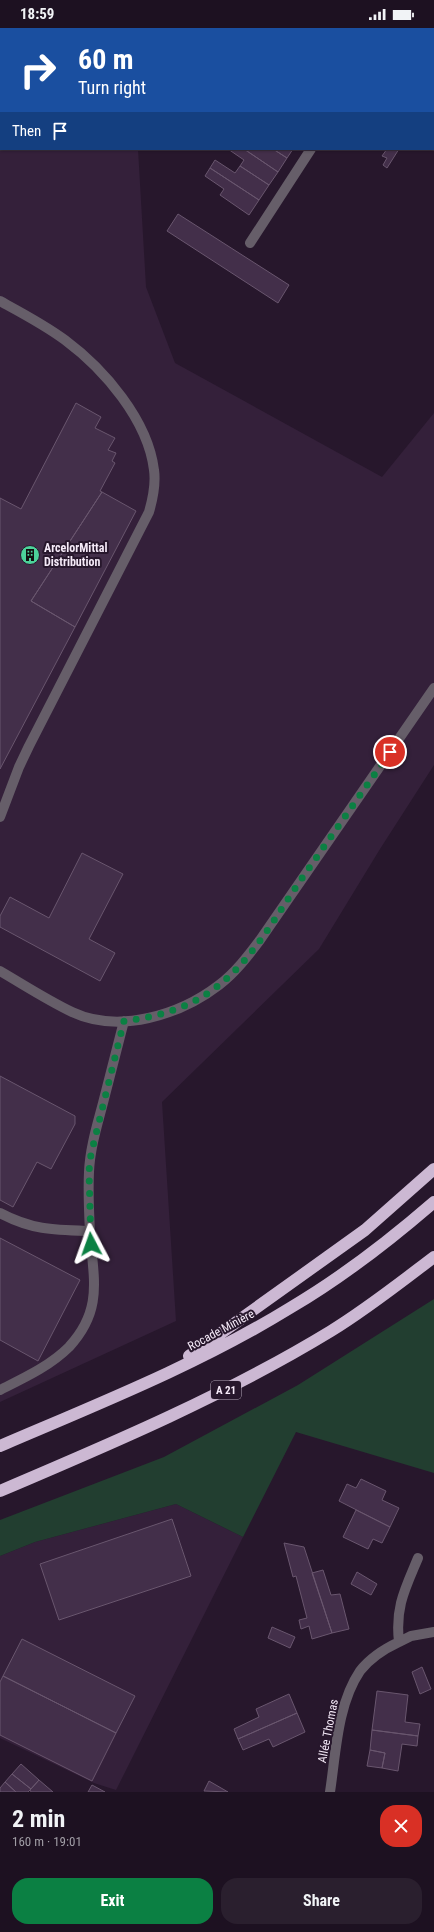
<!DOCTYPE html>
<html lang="en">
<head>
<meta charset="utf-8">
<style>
	:root { --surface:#1d1121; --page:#2a1f2e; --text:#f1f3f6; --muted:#a09da5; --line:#3b313f; --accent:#0b8043 }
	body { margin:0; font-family:"Roboto Condensed",sans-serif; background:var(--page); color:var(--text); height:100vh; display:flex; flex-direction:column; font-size:15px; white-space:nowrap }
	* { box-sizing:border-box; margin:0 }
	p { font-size:13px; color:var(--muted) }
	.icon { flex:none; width:22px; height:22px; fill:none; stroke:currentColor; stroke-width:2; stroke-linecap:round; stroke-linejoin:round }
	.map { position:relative; height:1764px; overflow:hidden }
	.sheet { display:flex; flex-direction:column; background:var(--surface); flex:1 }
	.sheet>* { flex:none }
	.banner { position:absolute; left:0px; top:0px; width:434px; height:122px; box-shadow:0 1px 3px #0004,0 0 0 1px var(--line); background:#1a4fa0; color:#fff; overflow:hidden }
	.pin { position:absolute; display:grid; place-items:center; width:34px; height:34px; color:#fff; margin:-17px; border:2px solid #fff; border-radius:50%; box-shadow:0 1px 4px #0007 }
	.me { position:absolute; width:44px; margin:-22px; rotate:356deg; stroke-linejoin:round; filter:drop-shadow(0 0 3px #0008) }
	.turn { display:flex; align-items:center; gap:14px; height:84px; padding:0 12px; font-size:18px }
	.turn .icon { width:52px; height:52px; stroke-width:2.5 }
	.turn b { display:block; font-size:28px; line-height:34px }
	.then { display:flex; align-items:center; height:38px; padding:0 12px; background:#0003; gap:8px; font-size:15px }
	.round { display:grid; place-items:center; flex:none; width:42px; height:42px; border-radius:16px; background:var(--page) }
	.overview { display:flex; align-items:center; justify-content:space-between; height:68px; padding:0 12px }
	h1 { font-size:24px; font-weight:700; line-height:30px }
	.button { display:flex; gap:8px; margin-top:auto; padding:8px 12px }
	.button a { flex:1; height:46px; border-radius:16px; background:var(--accent); color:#fff; font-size:16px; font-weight:700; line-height:46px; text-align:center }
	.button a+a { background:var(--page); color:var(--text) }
	.status { display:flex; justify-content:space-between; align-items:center; height:28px; padding:0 20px; background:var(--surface); direction:ltr }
	.status svg { height:11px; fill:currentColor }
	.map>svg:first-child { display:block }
	.built { fill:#34203a }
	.green { fill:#223e30 }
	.building { fill:#432f4a; stroke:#69566e }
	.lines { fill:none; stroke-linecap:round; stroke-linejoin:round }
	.lane { stroke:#665e69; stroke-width:10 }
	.street { stroke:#665e69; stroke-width:10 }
	.secondary { stroke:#8f8294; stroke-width:10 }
	.highway { stroke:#ccb8d3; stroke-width:12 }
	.route { stroke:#0b8043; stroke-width:7; stroke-dasharray:0 12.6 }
	.labels { text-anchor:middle; stroke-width:4; stroke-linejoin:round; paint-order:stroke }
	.shield { fill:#27172c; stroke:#b7abbb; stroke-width:1 }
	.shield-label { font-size:11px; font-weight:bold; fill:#f5eaf8 }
	.poi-label { font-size:12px; font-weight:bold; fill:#f5eaf8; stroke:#27172c; text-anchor:start }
	.street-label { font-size:12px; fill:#f5eaf8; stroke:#27172c }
</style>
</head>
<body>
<div class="status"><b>18:59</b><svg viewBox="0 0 49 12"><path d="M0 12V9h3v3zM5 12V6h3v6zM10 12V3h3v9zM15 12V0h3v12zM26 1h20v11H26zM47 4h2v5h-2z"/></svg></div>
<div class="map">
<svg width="434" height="1764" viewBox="0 0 434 1764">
	<rect width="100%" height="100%" fill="#27172c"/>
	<path class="built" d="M0 0H184L1 1V121H138L146 259 175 335 382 449 434 385V737L380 821 319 921 162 1074 176 1293 0 1374Z
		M176 1476 243 1509 116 1762 94 1755 0 1710V1528L35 1514Z"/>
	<path class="green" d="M434 1271V1445L296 1404 243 1509 176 1476 35 1514 0 1528V1492L164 1429 298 1357Z"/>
	<path class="building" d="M228 121H244L278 144 269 157 240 138 244 132Z
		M244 121H273L287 130 278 144Z
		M273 121H293L287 130Z
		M387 121H399L387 140 383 137 387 130 382 128Z
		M215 132 235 145 240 138 269 157 259 172 210 140Z
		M210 140 259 172 249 187 220 167 224 161 205 148Z
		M178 186 289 257 278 275 167 203Z
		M76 375 101 389 95 400 115 410 108 422 116 425 112 433 115 435 100 463 102 464 31 573 75 599 0 741V470L21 481Z
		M102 464 136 483 75 599 31 573Z
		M82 825 123 846 89 911 115 925 100 953 0 899V888L10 869 49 890Z
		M0 1048 75 1088V1096L51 1141 37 1134 13 1179 0 1172Z
		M0 1210 80 1252 38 1333 0 1312Z
		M361 1451 386 1463 382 1472 399 1480 390 1499 339 1473 347 1456 356 1460Z
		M356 1482 390 1499 382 1515 373 1511 368 1521 343 1509Z
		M172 1491 191 1548 59 1592 40 1536Z
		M284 1515 304 1519 332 1605 312 1611 309 1598 301 1601 299 1592 307 1590 296 1548 293 1549Z
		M323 1542 331 1567 340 1566 349 1601 332 1605 312 1545Z
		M357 1544 377 1556 371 1567 351 1556Z
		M272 1599 295 1609 290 1620 268 1610Z
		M22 1611 135 1668 116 1705 3 1648Z
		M422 1639 431 1661 420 1666 412 1644Z
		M3 1648 116 1705 92 1753 0 1707V1654Z
		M377 1663 408 1667 405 1694 420 1696 418 1708 372 1702Z
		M289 1666 297 1685 238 1711 234 1701 259 1689 256 1681Z
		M297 1685 305 1704 273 1719 269 1711 243 1722 238 1711Z
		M372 1702 418 1708 417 1718 402 1716 398 1743 382 1740 385 1725 370 1722Z
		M370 1722 385 1725 382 1740 367 1738Z
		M21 1736 39 1752 31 1761 12 1746Z
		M12 1746 31 1761 28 1764H16L5 1754Z
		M39 1752 53 1764H31L30 1762Z
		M209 1753 228 1764 204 1763Z
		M5 1754 16 1764H0V1760Z
		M92 1757 105 1764H88Z"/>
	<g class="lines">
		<path class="lane" d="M0 273C22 285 45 297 65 312 104 341 148 392 154 442 156 456 153 470 149 484L29 718 19 739 0 789
			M0 943C24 957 47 972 72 984 119 1006 180 987 219 957 235 945 248 928 260 912L434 660
			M0 1185C32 1202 54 1202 90 1203
			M0 1362C24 1350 50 1338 69 1319 104 1281 93 1250 90 1204 89 1185 88 1164 89 1144 90 1120 97 1098 103 1075 110 1048 117 1020 124 993"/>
		<path class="street" d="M390 1 391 0
			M250 215 311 121
			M399 1614 411 1608 434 1604
			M330 1764C336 1725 337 1677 360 1643 370 1630 384 1621 399 1614 395 1579 405 1561 418 1530"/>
		<path class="secondary" d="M409 0 411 1
			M433 15H434"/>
		<path class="highway" d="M189 1328 365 1202 434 1141
			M0 1418C98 1376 199 1336 290 1280 341 1250 389 1213 434 1174
			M0 1463C113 1415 226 1367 331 1303 367 1281 401 1254 434 1229"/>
	</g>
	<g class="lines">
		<path class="route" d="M91 1216 89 1143 91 1126 124 993C159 989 192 979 219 957 252 931 273 893 296 859 327 814 359 769 390 724"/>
	</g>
	<defs>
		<g id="building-disc" transform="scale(1)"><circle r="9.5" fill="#4cd39a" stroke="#27172c"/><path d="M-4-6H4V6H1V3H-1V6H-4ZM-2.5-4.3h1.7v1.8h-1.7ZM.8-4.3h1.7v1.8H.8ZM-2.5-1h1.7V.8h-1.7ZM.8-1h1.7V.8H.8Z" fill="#111"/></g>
	</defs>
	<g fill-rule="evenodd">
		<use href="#building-disc" x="30" y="527"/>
	</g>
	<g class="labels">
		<rect class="shield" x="211" y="1353" width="30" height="18" rx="3"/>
		<g class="shield-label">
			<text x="226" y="1366">A 21</text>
		</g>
		<g class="poi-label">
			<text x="44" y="524">ArcelorMittal<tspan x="44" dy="14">Distribution</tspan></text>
		</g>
		<g class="street-label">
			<text transform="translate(221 1302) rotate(-28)" y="4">Rocade Minière</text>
			<text transform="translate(328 1703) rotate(-79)" y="4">Allée Thomas</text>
		</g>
	</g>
</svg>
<div class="pin" style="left:390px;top:724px;background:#d93025"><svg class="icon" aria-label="arrive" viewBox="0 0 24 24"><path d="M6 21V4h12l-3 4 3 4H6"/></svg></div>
<svg class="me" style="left:91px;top:1216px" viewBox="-20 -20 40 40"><path d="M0-17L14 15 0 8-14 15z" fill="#0b8043" stroke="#fff" stroke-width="4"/></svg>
<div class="banner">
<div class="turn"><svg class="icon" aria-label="right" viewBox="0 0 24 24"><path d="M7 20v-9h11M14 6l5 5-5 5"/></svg><div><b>60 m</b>Turn right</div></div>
<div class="then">Then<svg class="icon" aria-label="arrive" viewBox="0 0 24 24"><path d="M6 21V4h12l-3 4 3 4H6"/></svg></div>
</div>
</div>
<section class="sheet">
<div class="overview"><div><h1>2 min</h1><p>160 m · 19:01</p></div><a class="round" style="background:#d93025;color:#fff"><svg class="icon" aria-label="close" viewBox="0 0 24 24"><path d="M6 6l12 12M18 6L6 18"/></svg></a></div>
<div class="button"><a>Exit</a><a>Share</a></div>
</section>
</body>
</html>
